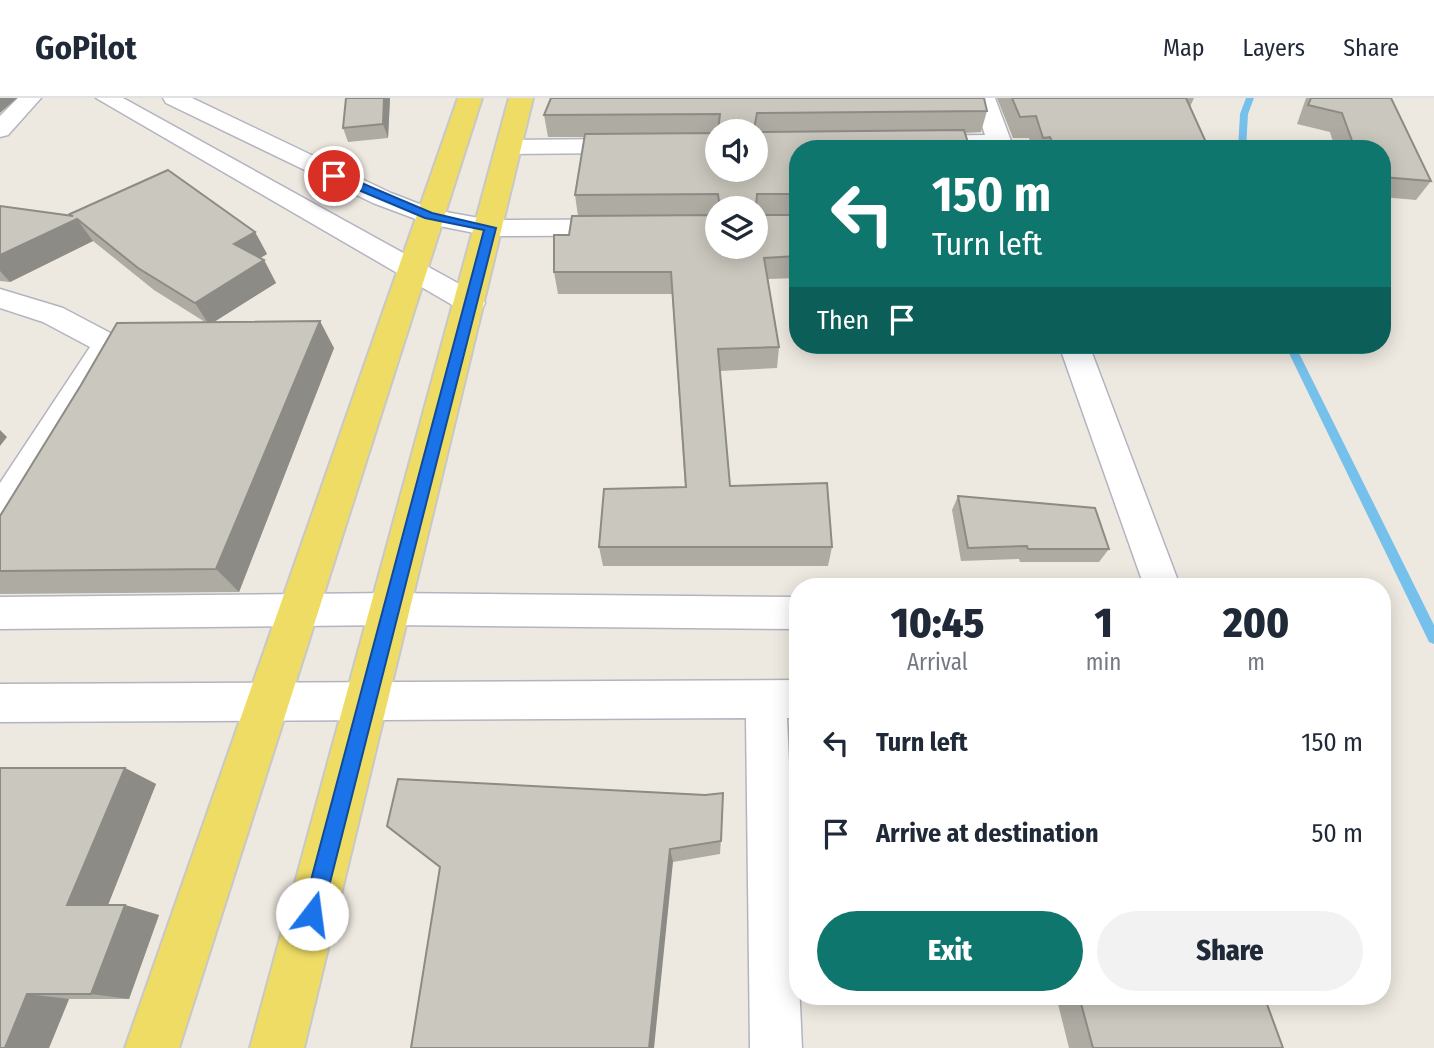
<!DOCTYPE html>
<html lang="en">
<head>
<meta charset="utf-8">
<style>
	:root { --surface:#fff; --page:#f2f2f3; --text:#1f2937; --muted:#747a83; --line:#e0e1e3; --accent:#0f766e }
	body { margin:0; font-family:"Fira Sans Condensed",sans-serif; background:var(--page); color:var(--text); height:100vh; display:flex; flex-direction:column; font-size:26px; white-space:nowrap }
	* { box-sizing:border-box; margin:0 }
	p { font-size:23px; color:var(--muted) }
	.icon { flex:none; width:38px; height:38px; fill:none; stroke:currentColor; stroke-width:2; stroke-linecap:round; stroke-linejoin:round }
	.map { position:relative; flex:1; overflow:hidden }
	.side { position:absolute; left:789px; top:480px; width:602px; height:427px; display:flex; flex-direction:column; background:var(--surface); border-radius:28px; box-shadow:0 4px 18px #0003 }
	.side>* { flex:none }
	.guide { position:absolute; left:789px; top:42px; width:602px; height:214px; border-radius:28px; box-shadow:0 4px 18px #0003; background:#0f766e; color:#fff; overflow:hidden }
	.tools { position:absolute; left:705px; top:21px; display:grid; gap:14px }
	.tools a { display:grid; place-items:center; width:63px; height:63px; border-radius:50%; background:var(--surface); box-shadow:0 4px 18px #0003; font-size:35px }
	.pin { position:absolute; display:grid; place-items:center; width:60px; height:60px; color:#fff; margin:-30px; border:4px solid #fff; border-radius:50%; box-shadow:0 2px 7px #0007 }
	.me { position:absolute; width:77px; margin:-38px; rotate:15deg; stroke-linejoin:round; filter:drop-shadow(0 0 5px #0008) }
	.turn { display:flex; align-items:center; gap:24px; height:147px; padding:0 28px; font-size:32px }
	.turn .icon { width:91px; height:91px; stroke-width:2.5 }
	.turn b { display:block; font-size:49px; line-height:60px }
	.then { display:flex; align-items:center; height:66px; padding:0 28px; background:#0003; gap:14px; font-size:26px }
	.eta { display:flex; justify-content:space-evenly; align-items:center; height:119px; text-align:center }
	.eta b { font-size:42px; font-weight:800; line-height:49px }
	.button { display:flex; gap:14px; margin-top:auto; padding:14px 28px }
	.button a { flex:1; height:80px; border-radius:42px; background:var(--accent); color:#fff; font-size:28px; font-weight:800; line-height:80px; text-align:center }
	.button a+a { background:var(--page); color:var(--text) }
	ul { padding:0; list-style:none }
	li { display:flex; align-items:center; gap:21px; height:91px; padding:0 28px }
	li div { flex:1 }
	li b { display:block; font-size:26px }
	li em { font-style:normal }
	header { display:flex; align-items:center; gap:42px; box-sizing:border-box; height:98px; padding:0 35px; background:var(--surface); border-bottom:2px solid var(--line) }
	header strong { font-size:33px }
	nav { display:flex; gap:38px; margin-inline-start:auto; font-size:24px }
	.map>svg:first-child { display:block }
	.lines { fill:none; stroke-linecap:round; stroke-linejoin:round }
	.stream { fill:#76c1ec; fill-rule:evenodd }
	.minor-casing { stroke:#b3b4c0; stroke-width:3 }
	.major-casing { stroke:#c8c8c8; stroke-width:4 }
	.minor { fill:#fff; fill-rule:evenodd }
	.major { fill:#eedc65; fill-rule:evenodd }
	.wall { fill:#aeaba3; fill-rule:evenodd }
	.shaded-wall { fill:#8d8b85 }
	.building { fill:#cac7be; stroke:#8d8b85; stroke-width:2 }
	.route { fill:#1a73e8; stroke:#114b97; stroke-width:2 }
</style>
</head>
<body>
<header>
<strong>GoPilot</strong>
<nav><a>Map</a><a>Layers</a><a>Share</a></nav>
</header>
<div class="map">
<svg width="1434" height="950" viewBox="0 0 1434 950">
	<rect width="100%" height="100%" fill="#eee9e0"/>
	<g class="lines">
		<path class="stream" d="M1246 0H1254L1248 16 1246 51H1238L1240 16Z
			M1285 247H1295L1434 527V546L1429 544Z"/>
		<g class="minor-casing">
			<path id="minor" d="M18 0H41L8 37 0 39V18Z
				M96 0H123L481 198 485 205 481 212 471 214 461 212Z
				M163 0H192L391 95 435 112 490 122 718 121V137L490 138 429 126 373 105 166 5Z
				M973 0H995L1014 51 909 50 905 45 909 40 917 38 985 37Z
				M718 40V54L509 56 501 54 497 49 501 44 509 42Z
				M0 191 63 210 118 239 122 246 12 423 0 427V385L90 249 43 224 0 210Z
				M1059 247H1089L1180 488H1144Z
				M391 495 798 499V531L391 527 0 531V499Z
				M798 582V620H787L802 950H750L746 620 0 624V586Z"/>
		</g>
		<g class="major-casing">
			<path id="major" d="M458 0H482L179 950H125Z
				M509 0H533L304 950H250Z"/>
		</g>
		<use href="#minor" class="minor"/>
		<use href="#major" class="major"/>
	</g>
	<path class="wall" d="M390 0 388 40 348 44 343 30Z
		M997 0H1194L1190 9 1209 51H1032L1029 40H1013Z
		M1306 0H1391L1431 83 1416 102 1382 99V51H1335L1330 34 1297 26Z
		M987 13 981 34 965 35 798 51V180L768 181 779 249 777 270 720 273 730 388 832 449 828 468H603L599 449 685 389 672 196H558L554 174 569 137 578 118 575 97 584 39H548L544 17ZM718 33H756L718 72ZM718 110H756L718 149Z
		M0 108 72 118 255 134 267 156 260 160 264 162 276 185 214 224 334 250 239 494 0 496V418L205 224 154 192 93 143 10 184 0 183Z
		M958 398 1109 451 1099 464H1020L1019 461 961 463 952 412Z
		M125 670 156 686 108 807H125L159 817 129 901H69L49 950H0Z
		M723 710 720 756 673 764 411 950Z
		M1056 898H1264L1283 950H1069Z"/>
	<path class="shaded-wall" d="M0 0H17L0 15Z
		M384 0H390L388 40 383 26Z
		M77 121 93 143 10 184 0 173V157Z
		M255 134 267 156 247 168 234 146Z
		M264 162 276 185 209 227 195 205Z
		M320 223 334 250 239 494 216 471Z
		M0 332 7 339 0 348Z
		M125 670 156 686 104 817 67 807Z
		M670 751 673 764 654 950H649Z
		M125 807 159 817 129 901 91 896Z
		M27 896 69 901 49 950H5Z"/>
	<path class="building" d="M346 0H384L383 26 343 30Z
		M551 0H984L987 13 757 15 754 31 757 34 964 32 970 51H798V96H757L756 110H720L718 96 575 97 585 36 718 35V72H756V33H718L720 16 544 17Z
		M1012 0H1186L1209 51H1055L1050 39 1043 40 1036 18 1020 19Z
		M1311 0H1391L1431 83 1382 79V51H1355L1342 15 1308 7Z
		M168 72 255 134 234 146 264 162 195 205 138 170 77 121 0 157V108L73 118 70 116Z
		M718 117V149H756V117H798V158L764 160 779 249 718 251 730 388 827 385 832 449H599L604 391 686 389 671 174H554V137H569L572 118Z
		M320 223 216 471 0 473V418L81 287 117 225Z
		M958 398 1095 410 1109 451H1028L1027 448 968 450Z
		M0 670H125L67 807H125L91 896H27L5 950H0Z
		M398 681 705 697 723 695 721 743 670 751 649 950H411L440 769 387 728Z
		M1079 898H1264L1283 950H1093Z"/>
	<path class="route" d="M330 75H338L432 115 496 130 322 816 319 824 312 827 305 824 302 816 484 132 425 120 330 80Z"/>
</svg>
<div class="tools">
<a><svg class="icon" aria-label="sound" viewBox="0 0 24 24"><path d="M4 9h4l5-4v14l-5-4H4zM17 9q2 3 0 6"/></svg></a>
<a><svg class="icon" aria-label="layers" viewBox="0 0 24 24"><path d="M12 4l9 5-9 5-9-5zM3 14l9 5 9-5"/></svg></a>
</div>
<div class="pin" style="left:334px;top:78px;background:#d93025"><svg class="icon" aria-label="arrive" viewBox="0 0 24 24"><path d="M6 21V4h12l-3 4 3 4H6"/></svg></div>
<svg class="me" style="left:312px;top:816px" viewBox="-20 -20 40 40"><circle r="19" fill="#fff"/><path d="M0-13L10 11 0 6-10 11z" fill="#1a73e8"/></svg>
<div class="guide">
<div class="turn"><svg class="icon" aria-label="left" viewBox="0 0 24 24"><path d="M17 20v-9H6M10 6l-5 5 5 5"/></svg><div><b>150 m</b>Turn left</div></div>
<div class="then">Then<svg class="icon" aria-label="arrive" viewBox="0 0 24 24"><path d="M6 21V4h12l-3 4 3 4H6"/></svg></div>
</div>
<section class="side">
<div class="eta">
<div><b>10:45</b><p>Arrival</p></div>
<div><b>1</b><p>min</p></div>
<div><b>200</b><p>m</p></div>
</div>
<ul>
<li><svg class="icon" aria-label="left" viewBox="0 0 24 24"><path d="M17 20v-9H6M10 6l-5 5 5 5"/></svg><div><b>Turn left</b></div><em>150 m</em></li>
<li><svg class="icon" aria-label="arrive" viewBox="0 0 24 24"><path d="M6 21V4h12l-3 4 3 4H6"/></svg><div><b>Arrive at destination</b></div><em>50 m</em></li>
</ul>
<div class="button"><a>Exit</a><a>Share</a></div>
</section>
</div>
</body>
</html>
